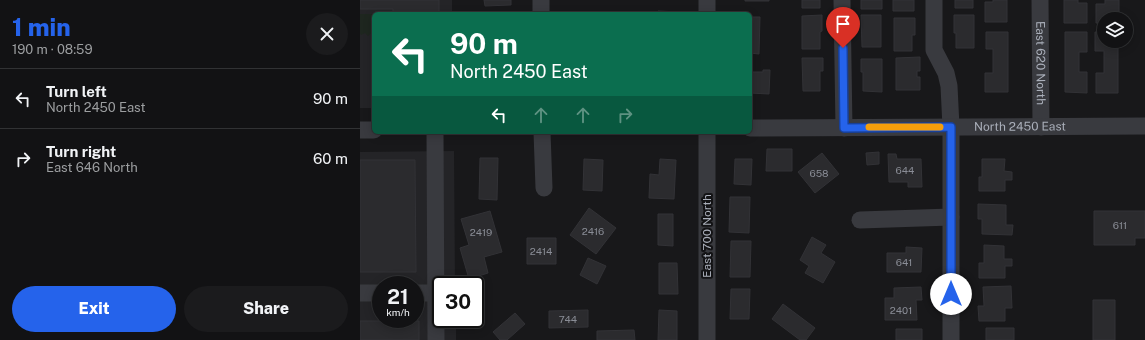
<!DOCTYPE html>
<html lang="en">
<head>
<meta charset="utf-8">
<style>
	:root { --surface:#121214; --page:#1b1b1d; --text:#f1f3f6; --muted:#9c9ea0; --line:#313234; --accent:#2563eb }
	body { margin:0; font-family:"Public Sans",sans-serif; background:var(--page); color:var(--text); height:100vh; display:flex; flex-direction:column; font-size:15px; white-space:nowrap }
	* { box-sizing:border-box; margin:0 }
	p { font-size:13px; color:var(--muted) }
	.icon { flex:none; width:22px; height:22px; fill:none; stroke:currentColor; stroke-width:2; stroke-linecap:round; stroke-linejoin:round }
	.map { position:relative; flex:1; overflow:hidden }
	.sheet { display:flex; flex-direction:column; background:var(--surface); width:360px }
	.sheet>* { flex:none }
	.banner { position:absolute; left:12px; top:12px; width:380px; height:122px; border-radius:6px; box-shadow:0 2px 10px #0003,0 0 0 1px var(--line); background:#0b6e4f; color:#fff; overflow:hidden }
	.controls { position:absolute; left:737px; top:12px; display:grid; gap:8px }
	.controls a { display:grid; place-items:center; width:36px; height:36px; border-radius:50%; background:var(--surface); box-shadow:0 2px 10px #0003,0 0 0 1px var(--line); font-size:20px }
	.speed { position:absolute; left:12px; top:276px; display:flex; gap:8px; font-size:20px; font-weight:700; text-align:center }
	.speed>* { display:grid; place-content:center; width:52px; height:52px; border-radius:50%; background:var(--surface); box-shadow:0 2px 10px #0003,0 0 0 1px var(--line); line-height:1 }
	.speed small { font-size:10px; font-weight:400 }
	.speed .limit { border:2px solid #111; border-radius:6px; background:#fff; color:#111 }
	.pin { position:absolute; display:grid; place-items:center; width:34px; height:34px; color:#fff; margin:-41px -17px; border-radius:50% 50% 50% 0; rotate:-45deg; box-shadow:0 0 4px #0007 }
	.pin .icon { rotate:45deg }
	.me { position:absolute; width:44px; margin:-22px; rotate:0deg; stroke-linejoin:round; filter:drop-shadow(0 0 3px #0008) }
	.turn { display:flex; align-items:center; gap:14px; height:84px; padding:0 12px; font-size:18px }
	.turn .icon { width:52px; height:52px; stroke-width:2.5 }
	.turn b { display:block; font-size:28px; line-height:34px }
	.lanes { display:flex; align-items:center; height:38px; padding:0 12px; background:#0003; justify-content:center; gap:20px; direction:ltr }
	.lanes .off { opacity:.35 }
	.round { display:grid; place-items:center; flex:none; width:42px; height:42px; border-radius:21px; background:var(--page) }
	.headline { display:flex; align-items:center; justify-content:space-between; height:68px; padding:0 12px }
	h1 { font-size:24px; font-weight:800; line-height:30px; color:var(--accent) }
	.cta { display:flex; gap:8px; margin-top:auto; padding:8px 12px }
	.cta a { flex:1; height:46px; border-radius:24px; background:var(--accent); color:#fff; font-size:16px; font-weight:800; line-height:46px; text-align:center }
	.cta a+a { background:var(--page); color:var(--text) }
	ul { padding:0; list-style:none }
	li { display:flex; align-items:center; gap:12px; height:60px; padding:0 12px; border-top:1px solid var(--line) }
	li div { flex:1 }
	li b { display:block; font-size:15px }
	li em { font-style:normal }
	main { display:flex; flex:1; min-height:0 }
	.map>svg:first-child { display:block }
	.built { fill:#242427; fill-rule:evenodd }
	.green { fill:#1e261f }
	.building { fill:#2b2b2e; stroke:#323236 }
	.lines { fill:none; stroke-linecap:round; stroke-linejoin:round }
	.minor { stroke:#393a3f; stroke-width:17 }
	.route-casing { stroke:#184099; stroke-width:10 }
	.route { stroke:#2563eb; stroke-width:7 }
	.slow { stroke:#f59e0b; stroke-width:7 }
	.labels { text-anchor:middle; stroke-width:4; stroke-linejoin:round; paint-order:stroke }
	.number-label { font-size:10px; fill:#8a8d96 }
	.street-label { font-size:12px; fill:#aaafba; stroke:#131315 }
</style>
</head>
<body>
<main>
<section class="sheet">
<div class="headline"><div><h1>1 min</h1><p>190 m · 08:59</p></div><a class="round"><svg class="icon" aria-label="close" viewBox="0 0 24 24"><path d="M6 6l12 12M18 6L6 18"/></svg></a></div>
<ul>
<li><svg class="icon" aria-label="left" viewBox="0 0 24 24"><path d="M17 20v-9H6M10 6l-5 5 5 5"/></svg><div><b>Turn left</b><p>North 2450 East</p></div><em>90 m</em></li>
<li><svg class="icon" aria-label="right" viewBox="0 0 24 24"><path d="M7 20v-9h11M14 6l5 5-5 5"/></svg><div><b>Turn right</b><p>East 646 North</p></div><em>60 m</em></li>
</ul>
<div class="cta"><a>Exit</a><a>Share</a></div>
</section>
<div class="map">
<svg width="785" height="340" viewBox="0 0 785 340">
	<rect width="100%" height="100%" fill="#18181a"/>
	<path class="built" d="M0 0H92V14H14V108H0Z
		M94 151 95 285H81V319H96V340H0V152ZM21 285H55V319H21Z"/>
	<path class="green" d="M0 14H31H14V30L8 36 5 33 1 35 0 33Z"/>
	<path class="building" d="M0 0H79V14H33V9H0Z
		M124 0H151V5L125 6Z
		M385 0H409V1H385Z
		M442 0H460V8H442Z
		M501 0H522V9H501Z
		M533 0H554V11H533Z
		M595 0H613V8H595Z
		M633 0H647V22H625V2H633Z
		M704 0H718V3H727V23H704Z
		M745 0H759V19H744V23H736V4H745Z
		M298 11 319 12V14H298Z
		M462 15V31L460 32V49H442V16Z
		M501 15H521V47H502Z
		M594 15H614V48H596V33H594Z
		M390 17H400L399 54 390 53Z
		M534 18H555V35H552V51H534Z
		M626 32H648V92H625V73H633V49H626Z
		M705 32H727V52H719V72H727V93L705 92Z
		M735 32H744V41H758V93H736V73H744V51H735Z
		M560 57V71H557V77H560V90H536V58Z
		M442 58H463V71H460V91H443Z
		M501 59H522V92L503 91V72H501Z
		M403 70H410L409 94 390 93V72H403Z
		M407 149H432V171H406Z
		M519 152V164L507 165 506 153Z
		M462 153 479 174 455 193 438 172Z
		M528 154H536L537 159H561L562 187H548V182H529Z
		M120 158H138L137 200 119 199Z
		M224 159 243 160 242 191 223 190Z
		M300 159 316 160 314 199 289 198 290 174 299 175Z
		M375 159H392L391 185 374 184Z
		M622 159H645L644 171 652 172V180H645V191H619V177H622Z
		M0 160H55L56 272H0Z
		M370 197H390L389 233 369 232Z
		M618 204 646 205V225H653L652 235 622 234V219H618Z
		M229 208 256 228 236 254 210 235Z
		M130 211 142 252 124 257 128 273 109 279 100 248 109 245 101 219Z
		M734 211H785V238H775V245H734Z
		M298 214H313V246L298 245Z
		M452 237 466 245 461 253 475 262 463 283 445 273 449 266 440 260Z
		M167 238H196V264H167Z
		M371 241H391L390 277H370Z
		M624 245 644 246V259H652V266H645V278H619V263H624Z
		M546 247 562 248 561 272H527V253H546Z
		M228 258 246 266 237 284 220 275Z
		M299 263H317L318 294H299Z
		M651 286 652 308H645V321H619L618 306H624L623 287Z
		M561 287 562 300H556L557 320H525V298H534V288Z
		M371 289H390L389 319H370Z
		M733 300H755V340H733Z
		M423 304 455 328 446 340H440L412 319Z
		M228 310V327L189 328V311Z
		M299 310 317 311V340H298Z
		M155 313 165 324 147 340H140L133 332Z
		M0 321H59V340H0Z
		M626 328H654V340H626Z
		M536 329H562V340H536Z
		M274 330 275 340H237V331Z"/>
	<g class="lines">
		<g class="minor">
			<path d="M181 0V14"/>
			<path d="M482 0 484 128"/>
			<path d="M574 0V50L586 73 589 86 591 127V340"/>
			<path id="s1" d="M680 0 681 127"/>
			<path d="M347 14V0"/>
			<path id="s2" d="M390 128 785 126"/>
			<path d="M0 130H14"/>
			<path d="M75 132 76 340"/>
			<path d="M182 132 184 188"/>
			<path d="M500 220 591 217"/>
			<path d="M0 293H21"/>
			<path d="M55 293H75"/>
			<path d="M347 340V132"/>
		</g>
	</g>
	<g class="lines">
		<g class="route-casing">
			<path id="route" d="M483 48 484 128 591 127V294"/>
		</g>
		<use href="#route" class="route"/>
		<path class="slow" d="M509 127H580"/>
	</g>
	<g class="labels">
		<g class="number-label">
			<text x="545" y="174">644</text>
			<text x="459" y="177">658</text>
			<text x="760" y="229">611</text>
			<text x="233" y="235">2416</text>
			<text x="121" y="236">2419</text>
			<text x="181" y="255">2414</text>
			<text x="544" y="266">641</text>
			<text x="541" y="314">2401</text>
			<text x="208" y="323">744</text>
		</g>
		<g class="street-label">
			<text dy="4" stroke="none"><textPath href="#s1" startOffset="63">East 620 North</textPath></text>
			<text dy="4" stroke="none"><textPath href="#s2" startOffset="270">North 2450 East</textPath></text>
			<text transform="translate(347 236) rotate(-90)" y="4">East 700 North</text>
		</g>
	</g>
</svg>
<div class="controls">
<a><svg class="icon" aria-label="layers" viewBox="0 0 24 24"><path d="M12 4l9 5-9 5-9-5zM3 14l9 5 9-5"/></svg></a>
</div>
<div class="speed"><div>21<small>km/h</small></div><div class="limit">30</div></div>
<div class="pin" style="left:483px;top:48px;background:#d93025"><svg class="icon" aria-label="arrive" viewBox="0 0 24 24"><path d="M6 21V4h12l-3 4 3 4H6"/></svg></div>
<svg class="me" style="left:591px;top:294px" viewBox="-20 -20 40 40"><circle r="19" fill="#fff"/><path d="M0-13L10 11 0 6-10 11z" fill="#2563eb"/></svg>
<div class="banner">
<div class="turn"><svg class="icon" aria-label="left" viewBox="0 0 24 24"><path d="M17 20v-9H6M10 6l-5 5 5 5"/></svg><div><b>90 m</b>North 2450 East</div></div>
<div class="lanes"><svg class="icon" aria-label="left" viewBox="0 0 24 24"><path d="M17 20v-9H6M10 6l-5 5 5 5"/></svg><svg class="icon off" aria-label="ahead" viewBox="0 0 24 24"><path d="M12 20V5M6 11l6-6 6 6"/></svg><svg class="icon off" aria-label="ahead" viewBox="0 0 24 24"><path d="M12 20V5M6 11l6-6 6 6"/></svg><svg class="icon off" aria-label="right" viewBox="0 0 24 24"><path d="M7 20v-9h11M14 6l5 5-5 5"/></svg></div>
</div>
</div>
</main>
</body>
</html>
